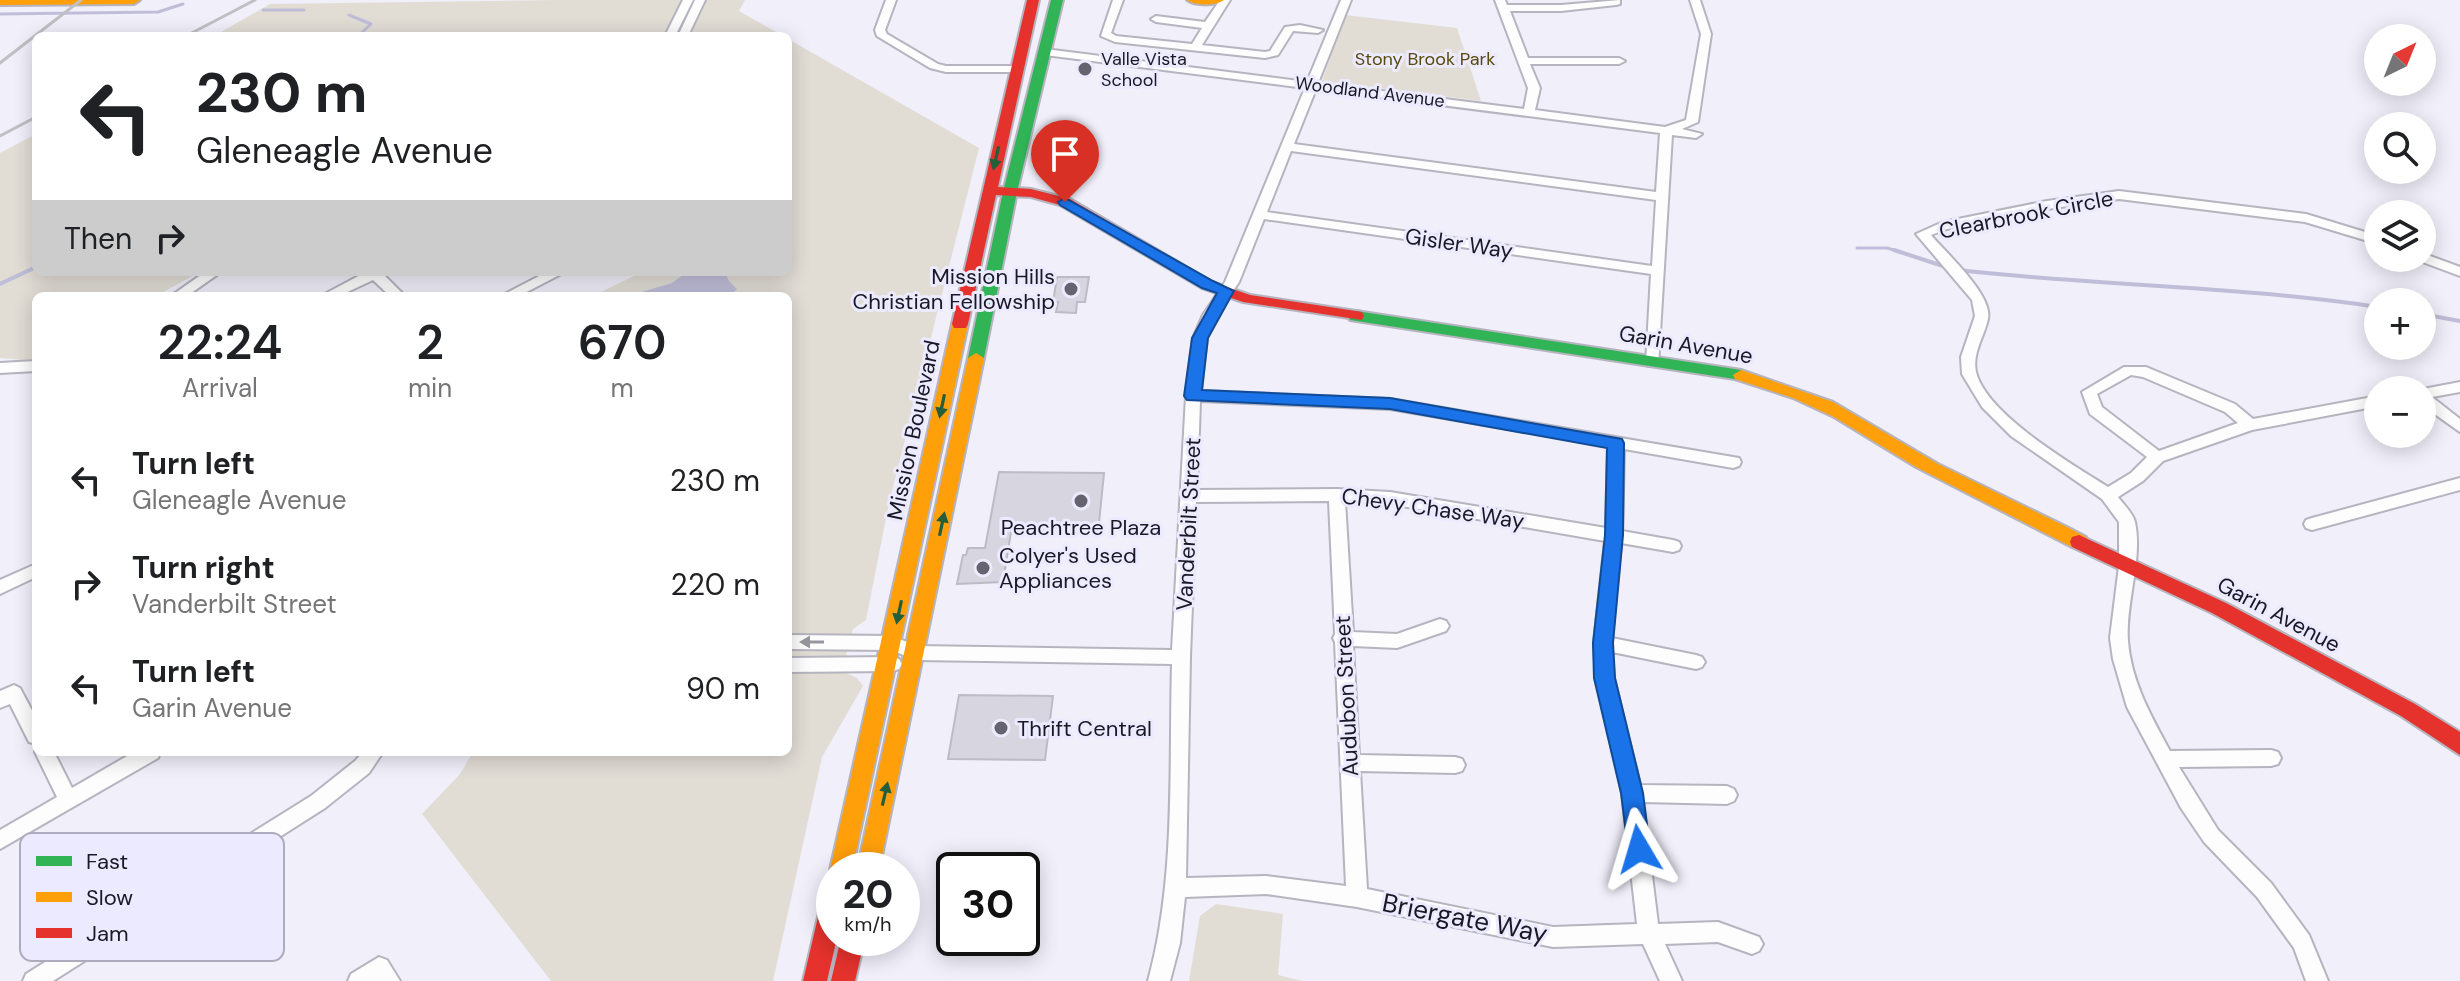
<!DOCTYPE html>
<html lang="en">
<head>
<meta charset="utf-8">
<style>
	:root { --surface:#fff; --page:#f6f6f6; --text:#202124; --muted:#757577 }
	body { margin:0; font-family:"DM Sans",sans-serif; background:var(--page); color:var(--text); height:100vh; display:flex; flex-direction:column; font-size:30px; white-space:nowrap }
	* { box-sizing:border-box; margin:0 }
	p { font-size:26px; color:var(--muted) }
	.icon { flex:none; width:44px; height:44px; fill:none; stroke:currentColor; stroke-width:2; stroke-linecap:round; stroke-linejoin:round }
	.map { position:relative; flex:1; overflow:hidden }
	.drawer { position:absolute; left:32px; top:292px; width:760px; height:464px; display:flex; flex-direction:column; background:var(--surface); border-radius:12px; box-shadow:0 4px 20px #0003 }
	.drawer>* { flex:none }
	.top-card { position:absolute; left:32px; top:32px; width:760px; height:244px; border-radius:12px; box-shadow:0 4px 20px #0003; background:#fff; color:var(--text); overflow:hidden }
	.needle { width:52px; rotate:43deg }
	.tools { position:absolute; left:2364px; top:24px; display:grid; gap:16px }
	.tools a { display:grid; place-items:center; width:72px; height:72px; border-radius:50%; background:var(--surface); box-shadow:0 4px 20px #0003; font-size:40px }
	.speed { position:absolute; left:816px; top:852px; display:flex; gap:16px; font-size:40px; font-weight:700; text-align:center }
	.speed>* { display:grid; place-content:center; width:104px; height:104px; border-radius:50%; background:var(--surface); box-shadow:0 4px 20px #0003; line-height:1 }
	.speed small { font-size:20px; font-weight:400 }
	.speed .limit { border:4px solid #111; border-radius:12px; background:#fff; color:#111 }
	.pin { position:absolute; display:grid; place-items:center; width:68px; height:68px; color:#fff; margin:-82px -34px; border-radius:50% 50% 50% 0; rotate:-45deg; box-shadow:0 0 8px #0007 }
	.pin .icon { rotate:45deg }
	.me { position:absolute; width:88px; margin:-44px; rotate:353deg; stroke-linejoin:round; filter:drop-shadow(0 0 6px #0008) }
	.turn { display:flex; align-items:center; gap:28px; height:168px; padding:0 32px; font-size:36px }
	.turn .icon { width:104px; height:104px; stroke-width:2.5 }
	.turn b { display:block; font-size:56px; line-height:68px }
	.then { display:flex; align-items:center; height:76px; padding:0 32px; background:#0003; gap:16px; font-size:30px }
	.eta { display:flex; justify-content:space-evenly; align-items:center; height:136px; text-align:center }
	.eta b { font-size:48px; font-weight:600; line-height:56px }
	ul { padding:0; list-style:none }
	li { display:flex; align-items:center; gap:24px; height:104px; padding:0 32px }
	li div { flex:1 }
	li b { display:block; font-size:30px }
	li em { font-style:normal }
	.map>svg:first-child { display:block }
	.green { fill:#e1ddd5 }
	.water { fill:#c0bdd8 }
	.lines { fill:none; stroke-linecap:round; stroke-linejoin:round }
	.stream-far1 { stroke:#c0bdd8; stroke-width:3 }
	.stream { stroke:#c0bdd8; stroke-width:4 }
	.building { fill:#d6d5e0; stroke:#bcbbc6; stroke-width:2 }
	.street-casing { stroke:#b5b4bf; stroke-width:4 }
	.fast-casing { stroke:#b5b4bf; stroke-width:4 }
	.slow-casing { stroke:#b5b4bf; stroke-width:4 }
	.jam-casing { stroke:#b5b4bf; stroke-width:4 }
	.street { fill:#fdfdfe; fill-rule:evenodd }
	.fast { fill:#30b455; fill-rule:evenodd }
	.slow { fill:#ff9f0a; fill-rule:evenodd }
	.jam { fill:#e5322d; fill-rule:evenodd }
	.rail { stroke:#c0bfc3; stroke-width:3 }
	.oneway { fill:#245e3a }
	.oneway2 { fill:#97969c }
	.route { fill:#1a73e8; stroke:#114b97; stroke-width:2 }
	.poi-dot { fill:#65636f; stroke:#eceaff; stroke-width:3 }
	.labels { text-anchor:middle; stroke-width:6; stroke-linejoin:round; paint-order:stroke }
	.far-poi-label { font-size:18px; fill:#1a1824; stroke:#eceaff; text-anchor:start }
	.far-park-label { font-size:18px; fill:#59490a; stroke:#eceaff }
	.far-street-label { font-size:18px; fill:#1a1824; stroke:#eceaff }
	.street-label { font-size:22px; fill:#1a1824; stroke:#eceaff }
	.poi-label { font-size:22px; fill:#1a1824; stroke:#eceaff; text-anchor:start }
	.near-street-label { font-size:26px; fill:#1a1824; stroke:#eceaff }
	.key { fill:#eceaff; stroke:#adabbd; stroke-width:2 }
	.key-label { font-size:22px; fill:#1a1824 }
</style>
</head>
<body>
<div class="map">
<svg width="2460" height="981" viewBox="0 0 2460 981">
	<rect width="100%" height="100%" fill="#f0effa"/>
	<path class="green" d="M556 0H745L739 11 783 36H214L270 4Z
		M1345 15 1457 28 1481 101 1322 81Z
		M788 39 979 148 889 503 866 620 853 629 842 671 857 678 863 686 822 757 773 981H551L422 814 460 774 473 752H788V296H593L642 272H788Z
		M36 134V272H200L156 296H36V361L0 358V153Z
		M1216 904 1283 914 1278 975 1302 981H1189L1200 916Z"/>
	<path class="water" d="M687 272H725L729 281 737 289 730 296H628L672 283Z"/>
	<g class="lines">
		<path class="stream-far1" d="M263 10H304
			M0 14 158 12 183 4
			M349 15 371 24 358 36
			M1857 248H1887L1900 252"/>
		<path class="stream" d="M1894 250 1946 267
			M1958 270C2098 286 2239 286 2378 307
			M0 284 36 267
			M2422 314 2460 321"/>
	</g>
	<path class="building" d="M1048 134 1066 136 1059 163H1041Z
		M1057 277H1089L1085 302H1077L1076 313 1056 312 1058 302H1053Z
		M999 472 1104 473 1098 533 1011 532 1003 582 957 584 963 555H966L968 548H985Z
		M959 695 1053 696 1045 760 948 759Z"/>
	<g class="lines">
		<g class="street-casing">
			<path id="street" d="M683 0H693L675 36H665Z
				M695 0H705L688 36H678Z
				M886 0H896L885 30 887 34 938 64 946 66H1016L1022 69 1016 72H946L930 68 877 36 875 30Z
				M1113 0H1123L1111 33 1116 36 1192 44 1202 28 1156 22 1151 19 1156 16 1205 22 1220 0H1230L1202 45 1265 52 1270 51 1285 27 1300 25 1323 30 1318 33 1293 31 1278 55 1265 58 1115 42 1101 36Z
				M1341 0H1351L1318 83 1524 109 1528 88 1495 0H1505L1507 5H1561L1620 0V4L1616 5 1561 11H1510L1528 58H1619L1625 61 1619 64H1530L1540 88 1535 110 1665 127 1686 120 1701 34 1690 0H1700L1711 34 1698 122 1682 129 1702 134 1696 138 1672 135 1658 366H1648L1646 363 1651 274 1264 219 1239 282 1217 315 1207 338 1201 391 1390 399 1739 458 1741 462 1739 466 1733 468 1624 449 1622 531 1673 540 1679 542 1681 546 1679 550 1673 552 1621 543 1612 638 1696 655 1702 657 1705 662 1702 667 1696 669 1612 652 1614 678 1640 785 1727 786 1734 789 1737 795 1734 801 1727 804 1643 802 1658 924 1718 922 1759 937 1763 944 1759 951 1752 954 1718 942 1665 944 1682 981H1660L1643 944 1553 947 1357 907 1266 894 1185 897 1180 943 1170 981H1148C1176 879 1169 769 1172 664L916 660 891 650 788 649V635L892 636 917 646 1172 650 1186 396 1193 338 1203 315 1225 282 1305 88 1045 55 1040 52 1045 49 1307 82ZM1316 89 1660 133 1656 192 1294 144ZM1291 151 1656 200 1652 266 1267 212ZM1200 401 1390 409 1608 446 1606 528 1390 492 1337 489 1197 490ZM1329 501 1335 634 1333 638 1335 642 1346 886 1266 876 1186 878 1190 657 1196 502ZM1345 501 1390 504 1605 541 1594 643 1596 678 1622 793 1637 924 1553 927 1367 889 1360 771 1455 773 1462 771 1465 765 1462 759 1455 757 1359 755 1353 646 1397 648 1446 631 1449 626 1446 621 1440 619 1397 634 1353 632Z
				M2119 191 2306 214 2378 236V244L2305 222 2119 199 2047 209 1947 229 1931 235C1947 254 1993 295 1988 319 1984 337 1972 353 1976 372 1986 414 2073 465 2108 487L2131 473 2147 457 2090 414 2082 392 2124 367H2146L2235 404 2253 419 2378 396V406L2252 430 2163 461 2143 481 2118 497C2123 504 2133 513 2135 522 2143 560 2125 603 2128 641 2131 681 2151 716 2170 751L2271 750 2278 752 2281 758 2278 764 2271 766 2179 767 2218 830 2271 883 2309 935 2328 981H2306L2294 948 2257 897 2204 842 2181 808 2127 707 2113 659 2110 638 2119 566V522L2102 499 2011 436 1982 407 1962 374 1961 357 1975 316 1972 300 1916 234 1943 222 2047 201ZM2131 375 2143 377 2225 412 2238 423 2159 451 2102 407 2097 394Z
				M2422 253 2460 267V276L2417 260 2416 258H2422Z
				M205 272H221L187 296H171Z
				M366 272H385L383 274 405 296H390L373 280 339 296H321Z
				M547 272H565L519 296H501Z
				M36 361V371L0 373V363Z
				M2460 382V392L2432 397 2460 419V432L2422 405V390H2418Z
				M2460 478V490L2312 530 2306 528 2304 524 2306 520 2312 518Z
				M36 564V577L0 594V580Z
				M893 657 899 659 902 664 899 669 893 671 788 672V658Z
				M14 685 20 688 36 718V744L29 742 10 704 0 708V691Z
				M36 749V752H54L72 788 134 752H160L158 758 0 849V830L57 797 35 752Z
				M363 752H383L369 773 325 808 53 981H23L26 974 311 796 355 761Z
				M379 957 387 960 400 981H348L351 974Z"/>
		</g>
		<g class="fast-casing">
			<path id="fast" d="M1051 0H1063L1017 192 984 358 976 363 968 358 1003 192Z
				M1356 311 1741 370 1749 375 1741 380 1350 320 1348 316 1350 312Z"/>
		</g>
		<g class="slow-casing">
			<path id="slow" d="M0 0H140L134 4 0 5Z
				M1187 0H1224C1216 6 1195 6 1187 0Z
				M960 319 968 324 852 870H834V878L830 870 952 324Z
				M976 353 984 358 879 870H857L968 358Z
				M1741 370 1833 402 1938 464 2067 527 2086 537 2088 542 2086 547H2072L1916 467 1834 417 1793 398 1735 379 1733 375Z"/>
		</g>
		<g class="jam-casing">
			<path id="jam" d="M1027 0H1039L998 187 1031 189 1070 199 1212 282 1250 295 1356 311 1362 312 1364 316 1362 320 1243 302 1202 288 1060 205 1031 197 996 195 968 324 966 328H954L952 324Z
				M2079 535 2226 603 2415 704 2460 732V755L2401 716 2212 613 2072 547 2070 542 2072 537Z
				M834 889V938H837L827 981H803L822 900 826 892Z
				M841 938H865L855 981H831Z"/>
		</g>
		<use href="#street" class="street"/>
		<use href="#fast" class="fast"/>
		<use href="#slow" class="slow"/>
		<use href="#jam" class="jam"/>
		<path class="rail" d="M186 36 255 0
			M0 63 81 0
			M0 136 36 117"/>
	</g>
	<defs><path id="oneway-solid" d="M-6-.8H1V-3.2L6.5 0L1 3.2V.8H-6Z" transform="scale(2)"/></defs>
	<g class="oneway">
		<use href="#oneway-solid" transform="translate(996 158) rotate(103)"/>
		<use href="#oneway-solid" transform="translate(942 406) rotate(102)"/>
		<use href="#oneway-solid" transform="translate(942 524) rotate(-78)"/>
		<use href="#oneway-solid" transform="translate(899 612) rotate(102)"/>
		<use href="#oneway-solid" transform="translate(885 794) rotate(-77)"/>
	</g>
	<use class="oneway2" href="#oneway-solid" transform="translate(812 642) rotate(-180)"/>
	<path class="route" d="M1065 198 1213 281 1234 291 1208 338 1202 390 1390 398 1622 439 1624 443 1623 535 1613 643 1615 678 1643 793 1650 849 1647 856 1639 859 1631 856 1628 849 1621 793 1594 678 1593 643 1605 535 1607 448 1390 409 1187 400 1184 396 1192 338 1217 293 1202 288 1060 205 1058 202Z"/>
	<g class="poi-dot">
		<circle cx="1085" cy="69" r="8"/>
		<circle cx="1071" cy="289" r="8"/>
		<circle cx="1081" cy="501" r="8"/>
		<circle cx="983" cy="568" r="8"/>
		<circle cx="1001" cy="728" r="8"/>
	</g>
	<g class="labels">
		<g class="far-poi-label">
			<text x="1101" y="65">Valle Vista<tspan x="1101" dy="21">School</tspan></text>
		</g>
		<g class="far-park-label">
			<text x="1425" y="65">Stony Brook Park</text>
		</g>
		<g class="far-street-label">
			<text transform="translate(1370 92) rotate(7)" y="6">Woodland Avenue</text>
		</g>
		<g class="street-label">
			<text transform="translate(2026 214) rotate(-11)" y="8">Clearbrook Circle</text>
			<text transform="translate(1459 243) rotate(8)" y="8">Gisler Way</text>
			<text transform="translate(1686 344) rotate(10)" y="8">Garin Avenue</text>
			<text transform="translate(913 430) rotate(-78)" y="8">Mission Boulevard</text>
			<text transform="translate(1433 508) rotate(8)" y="8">Chevy Chase Way</text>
			<text transform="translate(1188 524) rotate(-87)" y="8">Vanderbilt Street</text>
			<text transform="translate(2279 614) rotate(28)" y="8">Garin Avenue</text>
			<text transform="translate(1346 696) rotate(-93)" y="8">Audubon Street</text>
		</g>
		<g class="poi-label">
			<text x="1055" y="284" text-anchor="end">Mission Hills<tspan x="1055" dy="25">Christian Fellowship</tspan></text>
			<text x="1081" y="535" text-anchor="middle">Peachtree Plaza</text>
			<text x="999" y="563">Colyer's Used<tspan x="999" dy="25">Appliances</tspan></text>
			<text x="1017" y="736">Thrift Central</text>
		</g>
		<g class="near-street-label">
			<text transform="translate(1465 918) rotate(11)" y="9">Briergate Way</text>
		</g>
	</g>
	<rect x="20" y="833" width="264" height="128" rx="12" class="key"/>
	<rect x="36" y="856" width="36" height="10" fill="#30b455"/>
	<rect x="36" y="892" width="36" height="10" fill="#ff9f0a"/>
	<rect x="36" y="928" width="36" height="10" fill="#e5322d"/>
	<g class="key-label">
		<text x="86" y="869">Fast</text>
		<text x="86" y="905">Slow</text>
		<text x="86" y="941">Jam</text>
	</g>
</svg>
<div class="tools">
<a><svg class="needle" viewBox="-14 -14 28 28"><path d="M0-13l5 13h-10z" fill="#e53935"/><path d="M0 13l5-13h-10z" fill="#757577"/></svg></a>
<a><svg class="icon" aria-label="search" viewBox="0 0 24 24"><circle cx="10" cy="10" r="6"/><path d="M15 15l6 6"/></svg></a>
<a><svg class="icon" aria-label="layers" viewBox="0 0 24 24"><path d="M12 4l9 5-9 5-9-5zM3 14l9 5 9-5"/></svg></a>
<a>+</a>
<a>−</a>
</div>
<div class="speed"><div>20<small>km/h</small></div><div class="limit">30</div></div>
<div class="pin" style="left:1065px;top:202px;background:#d93025"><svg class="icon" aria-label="arrive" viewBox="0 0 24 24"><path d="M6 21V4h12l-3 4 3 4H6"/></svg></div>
<svg class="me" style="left:1639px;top:849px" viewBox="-20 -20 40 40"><path d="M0-17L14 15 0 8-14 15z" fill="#1a73e8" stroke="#fff" stroke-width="4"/></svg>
<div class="top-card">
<div class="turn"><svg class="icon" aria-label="left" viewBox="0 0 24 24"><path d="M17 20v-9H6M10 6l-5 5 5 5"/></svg><div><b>230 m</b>Gleneagle Avenue</div></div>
<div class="then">Then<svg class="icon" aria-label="right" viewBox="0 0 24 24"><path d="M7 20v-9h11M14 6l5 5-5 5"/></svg></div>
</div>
<section class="drawer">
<div class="eta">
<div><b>22:24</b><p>Arrival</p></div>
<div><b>2</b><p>min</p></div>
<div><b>670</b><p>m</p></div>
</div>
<ul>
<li><svg class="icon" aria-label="left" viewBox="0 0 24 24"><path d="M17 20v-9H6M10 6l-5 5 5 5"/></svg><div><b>Turn left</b><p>Gleneagle Avenue</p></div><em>230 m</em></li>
<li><svg class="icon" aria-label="right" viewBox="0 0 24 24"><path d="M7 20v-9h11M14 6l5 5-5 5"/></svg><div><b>Turn right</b><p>Vanderbilt Street</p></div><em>220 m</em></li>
<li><svg class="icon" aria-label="left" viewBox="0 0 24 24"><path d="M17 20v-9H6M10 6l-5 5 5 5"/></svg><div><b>Turn left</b><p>Garin Avenue</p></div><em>90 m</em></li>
</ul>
</section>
</div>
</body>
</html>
